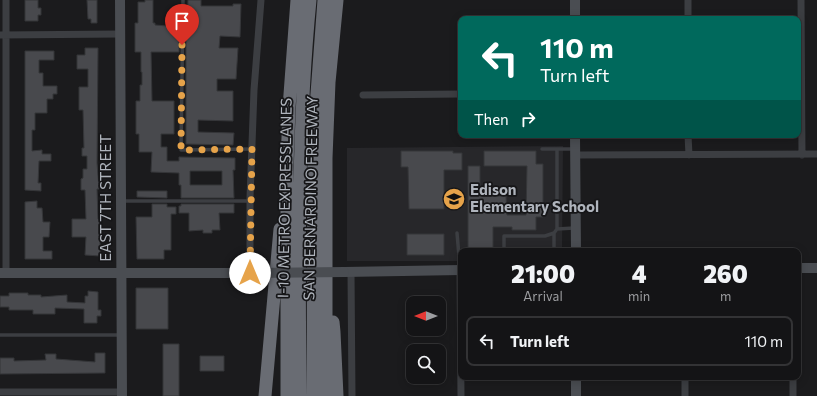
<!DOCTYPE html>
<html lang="en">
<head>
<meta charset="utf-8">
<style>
	:root { --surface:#141416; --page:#212123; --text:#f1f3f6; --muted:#9d9ea1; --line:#333335 }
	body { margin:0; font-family:Commissioner,sans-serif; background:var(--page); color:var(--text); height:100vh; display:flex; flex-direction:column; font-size:15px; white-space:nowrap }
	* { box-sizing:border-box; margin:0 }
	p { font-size:13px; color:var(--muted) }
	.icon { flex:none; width:22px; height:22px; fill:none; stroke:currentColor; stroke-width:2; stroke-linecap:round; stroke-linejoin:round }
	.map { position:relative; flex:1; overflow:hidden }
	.side { position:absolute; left:458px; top:248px; width:343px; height:132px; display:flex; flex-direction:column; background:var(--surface); border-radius:8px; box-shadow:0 2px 10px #0003,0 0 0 1px var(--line) }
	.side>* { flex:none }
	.banner { position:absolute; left:458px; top:16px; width:343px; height:122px; border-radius:8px; box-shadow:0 2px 10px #0003,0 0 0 1px var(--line); background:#00695c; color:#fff; overflow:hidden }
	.needle { width:26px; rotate:270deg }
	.tools { position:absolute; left:406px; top:296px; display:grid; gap:8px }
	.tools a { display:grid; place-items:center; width:40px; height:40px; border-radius:8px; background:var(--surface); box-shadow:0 2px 10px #0003,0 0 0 1px var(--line); font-size:20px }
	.pin { position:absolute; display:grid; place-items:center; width:34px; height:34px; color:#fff; margin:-41px -17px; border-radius:50% 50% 50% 0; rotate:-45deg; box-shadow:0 0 4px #0007 }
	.pin .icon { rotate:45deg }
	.me { position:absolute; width:44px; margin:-22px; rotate:0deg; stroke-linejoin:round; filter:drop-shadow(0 0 3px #0008) }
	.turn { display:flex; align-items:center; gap:14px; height:84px; padding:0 16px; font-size:18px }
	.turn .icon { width:52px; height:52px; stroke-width:2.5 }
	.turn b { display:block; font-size:28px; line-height:34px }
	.then { display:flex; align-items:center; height:38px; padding:0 16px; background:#0003; gap:8px; font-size:15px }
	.eta { display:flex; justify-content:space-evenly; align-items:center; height:68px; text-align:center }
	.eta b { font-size:24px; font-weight:800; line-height:28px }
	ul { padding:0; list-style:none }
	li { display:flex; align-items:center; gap:12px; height:50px; margin:0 8px 6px; padding:0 8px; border:2px solid var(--line); border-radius:8px }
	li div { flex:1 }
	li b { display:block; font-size:15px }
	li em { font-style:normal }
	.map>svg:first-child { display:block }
	.built { fill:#27272a }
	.building { fill:#48494d; stroke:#353639; fill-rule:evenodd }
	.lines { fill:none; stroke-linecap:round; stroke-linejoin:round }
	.lane { stroke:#3c3e42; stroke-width:3.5 }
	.street { stroke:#3c3e42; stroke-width:7 }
	.secondary { stroke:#4a4d52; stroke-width:10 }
	.highway { stroke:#696c73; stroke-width:13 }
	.secondary-bridge { stroke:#4a4d52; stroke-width:10 }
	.route { stroke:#e6a34a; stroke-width:7; stroke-dasharray:0 12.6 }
	.labels { text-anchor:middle; stroke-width:3.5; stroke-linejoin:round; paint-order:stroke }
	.poi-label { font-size:15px; font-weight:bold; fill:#afb4bc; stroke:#161618; text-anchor:start }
	.street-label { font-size:15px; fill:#afb4bc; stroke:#161618 }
</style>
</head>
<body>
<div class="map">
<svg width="817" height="396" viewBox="0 0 817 396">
	<rect width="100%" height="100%" fill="#1b1b1d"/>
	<path class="built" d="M563 146 562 251H461V261H347V148Z"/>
	<path class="building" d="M25 0H38V8H41V15H38V21H25Z
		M87 0H97V23H91V19H88Z
		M145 0H153V23H155V25L167 26V23L179 24V52H151L152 101H174V134H161V147H167V161H179V157L235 158V170H233L234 198H181V185H179V173L151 172 152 152H139V134H136V101H140V85H142V72H141V52H135V23H138V2H145ZM190 171H222V185H190Z
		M188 0H201V6H233V4H241L240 37 220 36 219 48H238L236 79H217V91H233V121L198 120V132L234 133 233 145 186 144V24H187Z
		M85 48H98L97 163 99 189H97L98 219H100V256L85 255 86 237H72V219H86L85 190H81V179L83 178V169H87V156H82V148H84L83 110H79V87H88V69H77V55H85Z
		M25 51H54V60H39V73H43V86H57V94H53V99H47V113H35V130H32V151L42 150V154H51V161H39L38 183H41V191L25 190Z
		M401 151H453V153H462V170H444V209H409L408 167H401Z
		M484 151H536V164H543V217H536V230H512V227H493V251H468V166H480V196H506L507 215H526L527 166H484Z
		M137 191H167V198L137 197Z
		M37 201V208H42L43 222H50L49 237H43V251H52V259H25V202Z
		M152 204H167V207H176V214H171V250H164V259H137L136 217H152Z
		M181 204H234V213H219L220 230H212V233H203V230L189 231V213H179V206H181Z
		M407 234H444V255H407Z
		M136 288H168V329H136Z
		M88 291 98 292V310H101V316H97V323H84V309L55 308V314H33V310H9V307H0V296H9V293H28V295H41V297L67 295V302L85 303V296H88Z
		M163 344H179V396H163Z
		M95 353H105V373L0 374V358H14V361L46 360 45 354H56V359L95 362Z
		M200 356H224V371H200Z"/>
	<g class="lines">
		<path class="lane" d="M183 0 181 150 252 149
			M542 149H574
			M557 149V229
			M121 201H250
			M457 233 460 268
			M504 251V236H545L554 233
			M554 251V233L557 229 574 228
			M0 335H121"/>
		<path class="street" d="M6 0V273
			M688 0V19
			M801 0 802 155
			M0 35 120 34
			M363 95 461 94
			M688 135 689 155
			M576 155 817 154
			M460 270 461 396
			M351 272 352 396
			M250 273V198L254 90 261 0
			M685 377V396
			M793 377V396
			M0 392H122"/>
		<path class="secondary" d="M120 0 122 396
			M575 0V19
			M575 135 576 251
			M798 268H817
			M344 272 461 270
			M0 273H253
			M576 396V377"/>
		<path class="highway" d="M333 322 334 332 337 396
			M265 396 280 229
			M287 396V166L289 108 297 0
			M300 396C299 264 297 132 310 0
			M313 396 314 134 324 0
			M326 396V158L329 82 337 0"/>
		<path class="secondary-bridge" d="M253 273 344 272"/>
	</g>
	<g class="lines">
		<path class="route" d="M182 45 181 150 252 149 250 273"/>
	</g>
	<defs>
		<g id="school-disc" transform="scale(1.15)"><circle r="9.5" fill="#e6a34a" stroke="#161618"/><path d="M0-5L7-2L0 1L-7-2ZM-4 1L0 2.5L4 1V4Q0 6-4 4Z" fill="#111"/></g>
	</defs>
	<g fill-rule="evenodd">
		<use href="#school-disc" x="454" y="199"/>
	</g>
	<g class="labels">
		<g class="poi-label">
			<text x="470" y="195">Edison<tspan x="470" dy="17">Elementary School</tspan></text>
		</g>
		<g class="street-label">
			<text transform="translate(106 198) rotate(-90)" y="5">EAST 7TH STREET</text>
			<text transform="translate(285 198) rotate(-89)" y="5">I-10 METRO EXPRESSLANES</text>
			<text transform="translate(311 198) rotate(-89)" y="5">SAN BERNARDINO FREEWAY</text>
		</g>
	</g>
</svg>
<div class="tools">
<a><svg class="needle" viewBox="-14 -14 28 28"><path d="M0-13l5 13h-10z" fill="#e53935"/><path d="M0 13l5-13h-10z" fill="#9d9ea1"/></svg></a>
<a><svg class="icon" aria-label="search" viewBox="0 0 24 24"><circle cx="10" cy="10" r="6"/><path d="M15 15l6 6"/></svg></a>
</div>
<div class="pin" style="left:182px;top:45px;background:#d93025"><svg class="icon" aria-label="arrive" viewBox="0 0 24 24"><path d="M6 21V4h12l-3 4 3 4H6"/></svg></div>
<svg class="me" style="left:250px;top:273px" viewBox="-20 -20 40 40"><circle r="19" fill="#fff"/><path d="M0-13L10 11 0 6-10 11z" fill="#e6a34a"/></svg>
<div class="banner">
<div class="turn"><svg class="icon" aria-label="left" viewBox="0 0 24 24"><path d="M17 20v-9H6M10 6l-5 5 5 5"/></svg><div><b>110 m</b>Turn left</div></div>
<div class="then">Then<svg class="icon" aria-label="right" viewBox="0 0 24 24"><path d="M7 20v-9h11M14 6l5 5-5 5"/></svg></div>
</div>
<section class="side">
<div class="eta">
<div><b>21:00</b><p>Arrival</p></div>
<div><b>4</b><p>min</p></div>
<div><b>260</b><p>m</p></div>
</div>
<ul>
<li><svg class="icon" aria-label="left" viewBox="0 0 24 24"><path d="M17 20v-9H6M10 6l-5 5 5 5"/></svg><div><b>Turn left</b></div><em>110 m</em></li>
</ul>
</section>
</div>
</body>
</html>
